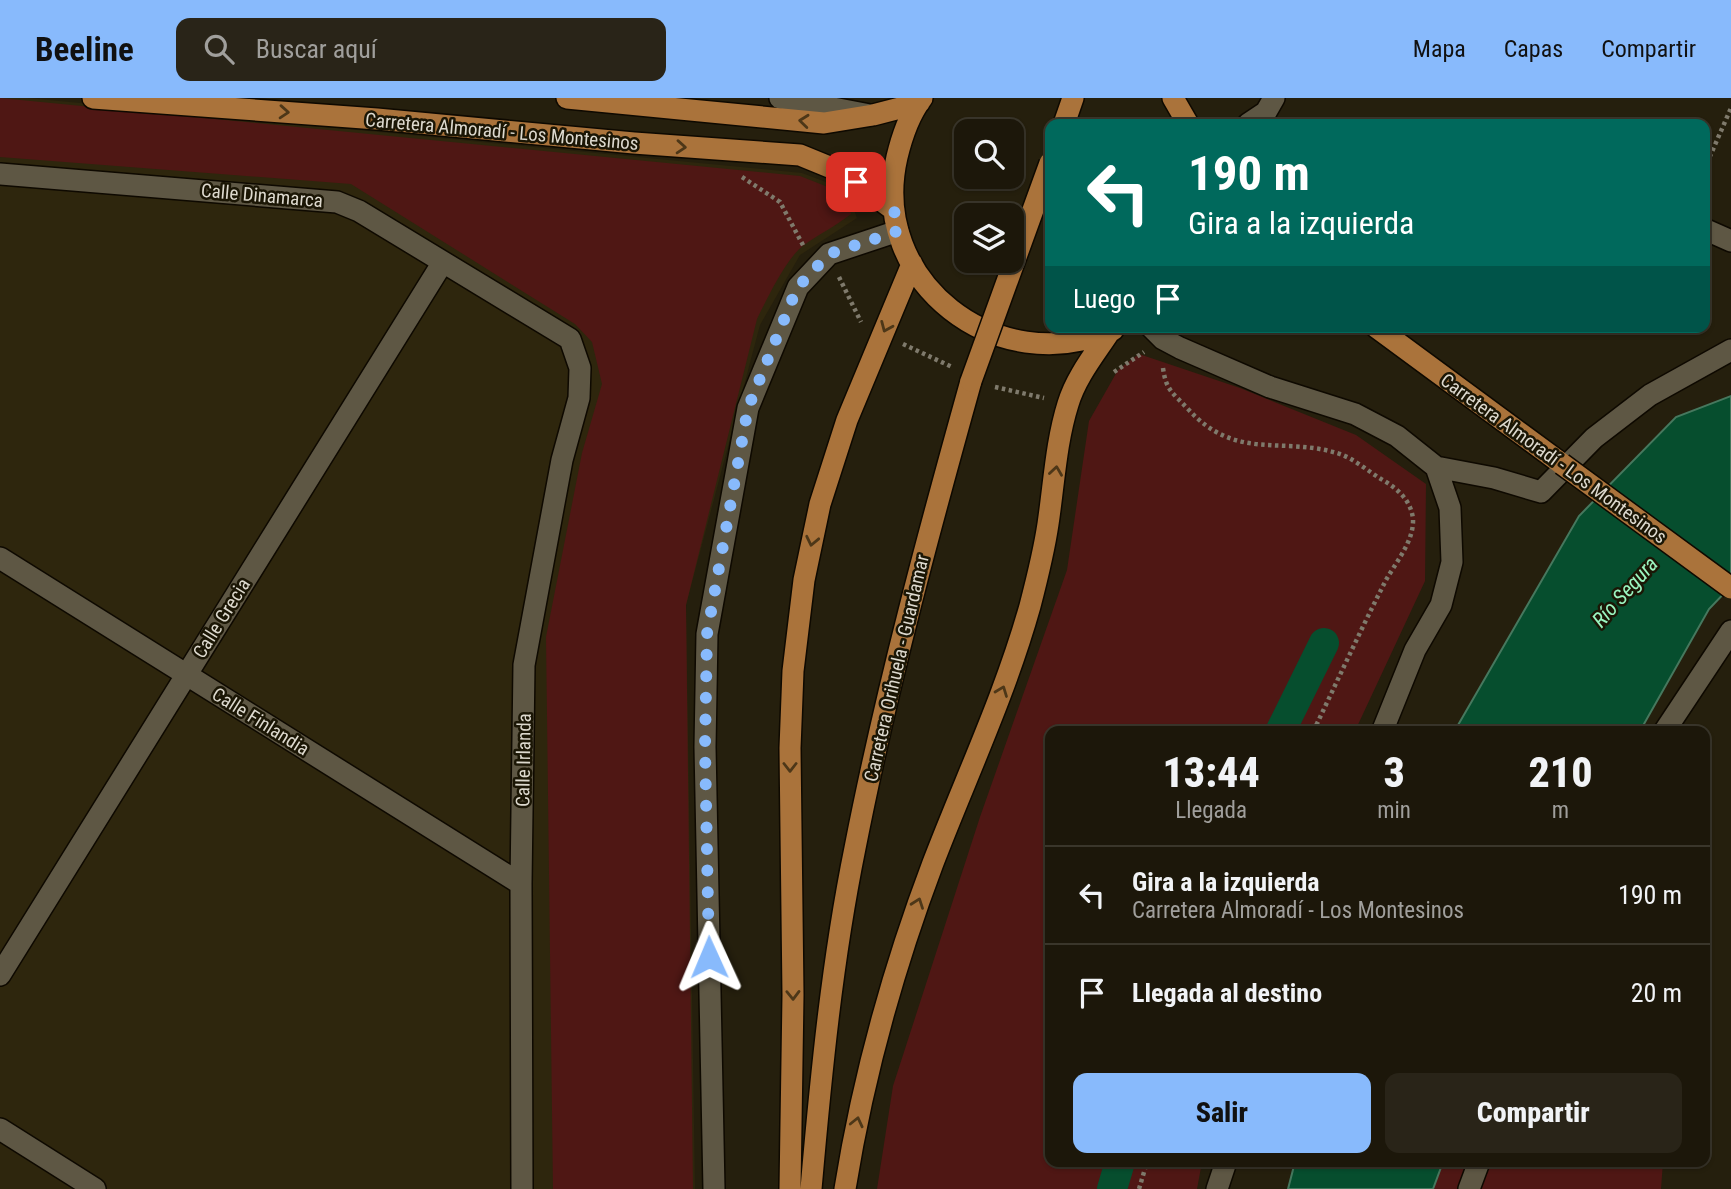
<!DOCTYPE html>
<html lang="es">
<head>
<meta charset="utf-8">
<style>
	:root { --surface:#1c170a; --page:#292418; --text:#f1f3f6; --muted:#a09f9c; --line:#3a362b; --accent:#88bafc }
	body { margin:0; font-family:"Roboto Condensed",sans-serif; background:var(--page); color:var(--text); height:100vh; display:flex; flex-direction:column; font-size:26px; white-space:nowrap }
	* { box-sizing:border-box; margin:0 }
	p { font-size:23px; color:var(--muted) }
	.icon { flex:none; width:38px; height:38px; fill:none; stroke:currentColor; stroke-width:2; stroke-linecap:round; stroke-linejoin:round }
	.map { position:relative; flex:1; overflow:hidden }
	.side { position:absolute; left:1045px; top:628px; width:665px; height:441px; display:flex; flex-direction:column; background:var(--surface); border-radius:14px; box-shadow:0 2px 5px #0004,0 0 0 2px var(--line) }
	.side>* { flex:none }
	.hud { position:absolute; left:1045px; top:21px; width:665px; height:214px; border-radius:14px; box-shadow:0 2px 5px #0004,0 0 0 2px var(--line); background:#00695c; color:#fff; overflow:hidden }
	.buttons { position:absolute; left:954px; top:21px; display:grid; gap:14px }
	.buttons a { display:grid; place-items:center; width:70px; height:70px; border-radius:14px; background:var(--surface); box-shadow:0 2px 5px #0004,0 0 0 2px var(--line); font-size:35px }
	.pin { position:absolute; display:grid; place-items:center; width:60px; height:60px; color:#fff; margin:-30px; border-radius:14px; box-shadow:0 4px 10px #0006 }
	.me { position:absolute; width:77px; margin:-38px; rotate:359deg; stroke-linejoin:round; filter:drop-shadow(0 0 5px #0008) }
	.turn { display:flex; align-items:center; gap:24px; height:147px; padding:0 28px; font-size:32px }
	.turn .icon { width:91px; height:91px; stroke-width:2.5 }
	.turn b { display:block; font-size:49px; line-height:60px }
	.then { display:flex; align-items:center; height:66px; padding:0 28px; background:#0003; gap:14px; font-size:26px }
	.eta { display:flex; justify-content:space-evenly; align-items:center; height:119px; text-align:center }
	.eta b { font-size:42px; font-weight:800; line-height:49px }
	.button { display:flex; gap:14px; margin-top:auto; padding:14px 28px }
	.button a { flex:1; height:80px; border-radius:14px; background:var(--accent); color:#111; font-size:28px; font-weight:800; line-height:80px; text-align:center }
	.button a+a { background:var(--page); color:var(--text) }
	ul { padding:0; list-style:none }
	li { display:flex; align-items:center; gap:21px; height:98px; padding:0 28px; border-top:2px solid var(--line) }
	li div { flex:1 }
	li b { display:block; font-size:26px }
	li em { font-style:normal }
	header { display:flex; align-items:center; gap:42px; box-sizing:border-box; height:98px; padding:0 35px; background:var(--accent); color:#111 }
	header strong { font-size:33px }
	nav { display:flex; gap:38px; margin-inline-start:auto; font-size:24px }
	.search { width:490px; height:63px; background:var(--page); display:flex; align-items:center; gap:18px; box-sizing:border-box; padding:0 24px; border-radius:14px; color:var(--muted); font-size:26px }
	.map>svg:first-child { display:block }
	.built { fill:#2e260d }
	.green { fill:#4f1714 }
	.water { fill:#064e2e; stroke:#46785e; stroke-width:2 }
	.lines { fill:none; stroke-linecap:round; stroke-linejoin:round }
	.canal { stroke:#064e2e; stroke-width:30 }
	.minor-casing { stroke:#0e0900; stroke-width:24 }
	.major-casing { stroke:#0e0900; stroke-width:24 }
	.path { stroke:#7f7a6c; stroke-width:4.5; stroke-dasharray:3.5 3.5; stroke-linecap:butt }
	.minor { stroke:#5e5744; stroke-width:21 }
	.major { stroke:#aa733b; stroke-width:21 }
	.major-bridge-casing { stroke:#0e0900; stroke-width:24; stroke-linecap:butt }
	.major-bridge { stroke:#aa733b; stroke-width:21 }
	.oneway { stroke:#4d3718 }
	.route { stroke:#88bafc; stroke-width:12; stroke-dasharray:0 21.6 }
	.labels { text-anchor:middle; stroke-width:5; stroke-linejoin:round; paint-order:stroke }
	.street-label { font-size:19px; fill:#ddd9ce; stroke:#1b1605 }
	.water-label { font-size:21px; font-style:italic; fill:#9bf6c1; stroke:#1b1605 }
</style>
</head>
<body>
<header>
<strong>Beeline</strong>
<div class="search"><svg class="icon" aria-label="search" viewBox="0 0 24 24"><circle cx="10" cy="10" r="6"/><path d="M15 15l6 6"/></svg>Buscar aquí</div>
<nav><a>Mapa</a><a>Capas</a><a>Compartir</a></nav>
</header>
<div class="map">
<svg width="1731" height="1091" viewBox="0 0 1731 1091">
	<rect width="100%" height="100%" fill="#251f0d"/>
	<path class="built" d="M0 0H28L802 75 847 92 857 120 800 157 760 227 686 507 695 1091H0Z"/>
	<path class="green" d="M0 0 800 78 843 95 851 116C836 128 819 136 804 147 786 160 767 201 757 221L686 507 693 1091H553L546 539 582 355 602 286 592 244 575 226 351 86 0 59Z
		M1139 256 1240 290 1356 337 1426 386 1425 483 1355 633 1050 634V1064H1202L1197 1091H877L893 988 980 719 1067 472 1089 323 1118 272Z
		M1403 1064H1663L1661 1091H1396Z"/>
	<path class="water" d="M1731 298V488L1709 511 1640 633 1454 634 1579 418 1676 319Z
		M1295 1064H1443L1433 1091H1288Z"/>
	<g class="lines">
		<path class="canal" d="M1280 634 1324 545
			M1112 1091 1120 1064"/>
		<g class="minor-casing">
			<path id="minor" d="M780 0 870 17
				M1248 26 1266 14 1274 0
				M0 76 337 104 359 113 570 241 580 270 579 300 562 362 524 567 521 786 522 1091
				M1704 131 1731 143
				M1151 229 1163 241 1180 250 1270 289 1355 316 1397 338 1436 369 1450 410 1452 464 1441 507 1415 552 1382 634
				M1436 369 1494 380 1541 394 1594 340 1650 297 1731 252
				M0 460 521 786
				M1664 634 1731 533
				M0 877 443 164
				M0 1031 95 1091
				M714 1091 705 649 707 536 748 310 798 189 829 156 898 133
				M1217 1091 1226 1064
				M1469 1091 1479 1064"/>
		</g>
		<g class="major-casing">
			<path id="major" d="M93 0 377 21 634 45 800 57 844 75 894 112
				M567 0 824 25 873 17 919 5
				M922 0C909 17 902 38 897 59 868 184 997 283 1113 232
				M1173 0 1188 26
				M1064 26 1073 0
				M1376 229 1562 366
				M790 1091 793 897 790 650 793 573 804 482 820 406 847 322 912 166
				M811 1091C821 977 832 863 855 750 886 592 928 437 971 283
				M845 1091C863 979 893 871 933 765 966 679 1005 597 1030 508 1037 481 1044 453 1048 426 1054 386 1056 344 1068 306 1076 279 1095 256 1110 233"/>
		</g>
		<path class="path" d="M1704 72 1731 10
			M742 79 780 104 804 149
			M839 179 861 224
			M903 246 952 269
			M1163 270C1166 292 1172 294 1187 310 1237 365 1281 337 1340 356 1354 361 1368 373 1381 381 1397 390 1411 402 1413 421 1414 444 1395 465 1385 484 1360 533 1337 584 1313 634
			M1114 274 1144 254
			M995 289 1044 300
			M1139 1091 1147 1064"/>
		<use href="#minor" class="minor"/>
		<use href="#major" class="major"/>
		<g class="major-bridge-casing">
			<path id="major-bridge" d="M971 283 1050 65
				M1562 366 1731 490"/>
		</g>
		<use href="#major-bridge" class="major-bridge"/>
	</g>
	<defs><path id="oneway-chevron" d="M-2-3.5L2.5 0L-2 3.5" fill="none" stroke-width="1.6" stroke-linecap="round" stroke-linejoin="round" transform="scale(1.75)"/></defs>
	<g class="oneway">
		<use href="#oneway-chevron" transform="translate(284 14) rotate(4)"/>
		<use href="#oneway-chevron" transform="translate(804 23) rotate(-174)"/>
		<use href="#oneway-chevron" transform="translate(681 49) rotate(4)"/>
		<use href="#oneway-chevron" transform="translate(886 229) rotate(113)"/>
		<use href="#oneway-chevron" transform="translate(1056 373) rotate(-82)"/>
		<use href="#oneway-chevron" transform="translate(812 443) rotate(102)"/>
		<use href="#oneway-chevron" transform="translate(1002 593) rotate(-69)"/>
		<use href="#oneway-chevron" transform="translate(790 669) rotate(90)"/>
		<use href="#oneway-chevron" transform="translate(918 805) rotate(-70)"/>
		<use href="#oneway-chevron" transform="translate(793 897) rotate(89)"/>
		<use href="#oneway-chevron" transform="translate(857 1024) rotate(-77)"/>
	</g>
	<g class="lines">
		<path class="route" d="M709 859 705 649 707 536 748 310 797 190 829 156 898 133 894 112 856 84"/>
	</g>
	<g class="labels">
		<g class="street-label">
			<text transform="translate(502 33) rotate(5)" y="7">Carretera Almoradí - Los Montesinos</text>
			<text transform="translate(262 97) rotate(5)" y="7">Calle Dinamarca</text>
			<text transform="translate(1554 360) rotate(36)" y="7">Carretera Almoradí - Los Montesinos</text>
			<text transform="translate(221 520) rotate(-58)" y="7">Calle Grecia</text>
			<text transform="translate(896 570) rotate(-77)" y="7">Carretera Orihuela - Guardamar</text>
			<text transform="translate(261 623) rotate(32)" y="7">Calle Finlandia</text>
			<text transform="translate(523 662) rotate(-89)" y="7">Calle Irlanda</text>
		</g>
		<g class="water-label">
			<text transform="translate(1625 494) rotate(-48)" y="7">Río Segura</text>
		</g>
	</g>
</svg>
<div class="buttons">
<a><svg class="icon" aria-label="search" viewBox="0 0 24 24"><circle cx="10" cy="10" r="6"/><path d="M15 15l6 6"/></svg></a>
<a><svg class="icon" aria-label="layers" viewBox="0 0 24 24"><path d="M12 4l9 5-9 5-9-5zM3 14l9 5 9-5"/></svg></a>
</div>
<div class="pin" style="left:856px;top:84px;background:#d93025"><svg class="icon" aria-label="arrive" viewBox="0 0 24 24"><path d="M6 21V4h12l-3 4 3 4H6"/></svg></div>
<svg class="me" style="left:709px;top:859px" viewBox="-20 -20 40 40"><path d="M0-17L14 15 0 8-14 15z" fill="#88bafc" stroke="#fff" stroke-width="4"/></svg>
<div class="hud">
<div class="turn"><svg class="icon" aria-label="left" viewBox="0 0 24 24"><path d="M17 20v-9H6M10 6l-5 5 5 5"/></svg><div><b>190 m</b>Gira a la izquierda</div></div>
<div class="then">Luego<svg class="icon" aria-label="arrive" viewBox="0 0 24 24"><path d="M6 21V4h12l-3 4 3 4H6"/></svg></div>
</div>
<section class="side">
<div class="eta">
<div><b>13:44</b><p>Llegada</p></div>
<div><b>3</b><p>min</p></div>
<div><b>210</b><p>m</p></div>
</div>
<ul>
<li><svg class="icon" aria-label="left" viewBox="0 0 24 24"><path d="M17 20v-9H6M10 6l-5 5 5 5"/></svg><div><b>Gira a la izquierda</b><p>Carretera Almoradí - Los Montesinos</p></div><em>190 m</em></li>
<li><svg class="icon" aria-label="arrive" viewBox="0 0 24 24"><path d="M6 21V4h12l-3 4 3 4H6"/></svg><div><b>Llegada al destino</b></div><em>20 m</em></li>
</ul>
<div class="button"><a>Salir</a><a>Compartir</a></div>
</section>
</div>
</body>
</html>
